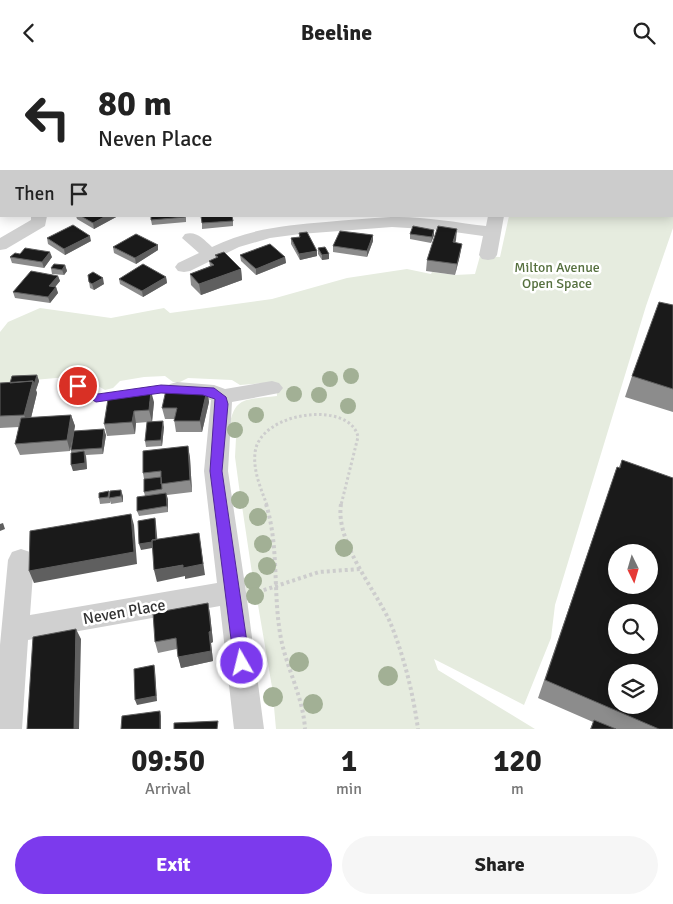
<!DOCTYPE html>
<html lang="en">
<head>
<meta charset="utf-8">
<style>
	:root { --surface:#fff; --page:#f6f6f6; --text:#222; --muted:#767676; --accent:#7c3aed }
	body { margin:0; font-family:Signika,sans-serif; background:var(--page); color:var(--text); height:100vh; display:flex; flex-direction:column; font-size:19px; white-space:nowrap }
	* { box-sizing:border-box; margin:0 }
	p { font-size:16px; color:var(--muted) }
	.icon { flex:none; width:28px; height:28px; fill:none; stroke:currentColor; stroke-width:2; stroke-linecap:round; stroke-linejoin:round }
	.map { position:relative; height:664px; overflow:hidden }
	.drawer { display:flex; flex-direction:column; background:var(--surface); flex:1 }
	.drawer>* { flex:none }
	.top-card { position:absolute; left:0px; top:0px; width:674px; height:152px; box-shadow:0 2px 12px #0003; background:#fff; color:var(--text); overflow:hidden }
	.needle { width:32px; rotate:175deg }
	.buttons { position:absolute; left:608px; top:479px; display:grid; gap:10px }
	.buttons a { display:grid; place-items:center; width:50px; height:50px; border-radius:50%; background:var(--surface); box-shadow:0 2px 12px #0003; font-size:25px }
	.pin { position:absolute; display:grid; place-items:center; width:42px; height:42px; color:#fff; margin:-21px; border:2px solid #fff; border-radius:50%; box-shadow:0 1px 5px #0007 }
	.me { position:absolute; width:55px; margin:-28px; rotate:352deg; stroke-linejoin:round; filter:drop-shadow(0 0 4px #0008) }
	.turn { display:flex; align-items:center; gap:18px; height:105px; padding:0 15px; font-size:22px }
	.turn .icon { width:65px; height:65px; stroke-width:2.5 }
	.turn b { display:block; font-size:35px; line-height:42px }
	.then { display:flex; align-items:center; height:48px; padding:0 15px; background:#0003; gap:10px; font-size:19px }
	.eta { display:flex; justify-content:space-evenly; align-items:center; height:85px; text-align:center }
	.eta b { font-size:30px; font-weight:800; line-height:35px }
	.button { display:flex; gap:10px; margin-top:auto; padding:10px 15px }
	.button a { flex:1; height:58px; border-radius:30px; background:var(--accent); color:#fff; font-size:20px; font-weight:800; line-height:58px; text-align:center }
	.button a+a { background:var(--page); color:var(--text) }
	header { display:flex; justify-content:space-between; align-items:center; height:65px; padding:0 15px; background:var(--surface); font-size:22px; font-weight:800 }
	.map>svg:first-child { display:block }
	.green { fill:#e6ecdf }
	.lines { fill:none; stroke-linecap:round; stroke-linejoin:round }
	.path-far2 { stroke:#cdcdcd; stroke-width:2; stroke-dasharray:2 2; stroke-linecap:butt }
	.path-far1 { stroke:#cdcdcd; stroke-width:3; stroke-dasharray:2.5 2.5; stroke-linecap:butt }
	.path { stroke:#cdcdcd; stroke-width:4; stroke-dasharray:3 3; stroke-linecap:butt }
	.lane { fill:#d0d0d0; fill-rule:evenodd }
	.street { fill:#d0d0d0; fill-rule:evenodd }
	.tree { fill:#a2b095 }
	.wall { fill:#8c8c8c }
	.shaded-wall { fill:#5f5f5f }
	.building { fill:#1a1a1a; stroke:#5f5f5f; fill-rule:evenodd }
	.route { fill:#7c3aed; stroke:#51269a }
	.labels { text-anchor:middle; stroke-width:5; stroke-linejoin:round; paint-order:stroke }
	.park-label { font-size:14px; fill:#56703f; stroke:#fff }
	.near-street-label { font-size:16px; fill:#333; stroke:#fff }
</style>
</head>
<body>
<header><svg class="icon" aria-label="back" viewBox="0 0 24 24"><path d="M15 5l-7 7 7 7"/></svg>Beeline<svg class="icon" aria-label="search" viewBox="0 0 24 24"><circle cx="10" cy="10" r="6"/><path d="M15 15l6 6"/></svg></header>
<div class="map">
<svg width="673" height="664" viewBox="0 0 673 664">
	<rect width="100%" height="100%" fill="#fff"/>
	<path class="green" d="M560 0H673V163L646 241 555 540 551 573 524 640 434 594 438 605 535 664H276L274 642 264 638 263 631 272 622 258 540 248 538 244 514 252 508 242 441 232 438V434L240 429 235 392 236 373 228 371C233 332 240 335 277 331L276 317 240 320 232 315 188 313 180 317H173L165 311 144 312 120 316 113 323 105 325 98 321 94 312 90 310 0 318V267L8 257 40 243 111 253 164 243 170 248 272 234 347 213 407 204 431 209 432 207 455 210 475 209 480 191 500 192 509 151H672V1Z"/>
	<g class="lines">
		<path class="path-far2" d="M634 0 636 1"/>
		<path class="path-far1" d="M267 440C261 424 253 406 255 388 259 346 351 335 358 372L341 440"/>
		<path class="path" d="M266 439C279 481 273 525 280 568 285 601 303 630 305 664
			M341 439C335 477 375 524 390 557 404 591 413 628 418 664
			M258 527 319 507 360 504"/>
		<path class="lane" d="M77 317C85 319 90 326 98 328 113 333 172 311 183 324L177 328H161L97 337 73 324 71 321 73 318Z"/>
		<path class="street" d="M540 0H555V1H541Z
			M0 34H1V42H0Z
			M0 122H1V132H0Z
			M31 151H47L45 161 6 184 0 185V173L31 155Z
			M488 151H504L497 190 494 194 488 195 482 194 479 190 483 171 440 165 392 162 300 169 270 173 239 182 190 206 184 207 178 206 175 202 178 198 199 188 182 173 185 169C197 166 203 174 212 182 248 164 287 160 326 157 348 155 369 153 391 152 422 151 454 157 486 161Z
			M272 316 279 318 283 323 279 328 232 337 228 406 246 527 264 664H234L220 541 28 575 22 664H0V580L8 495 12 487 21 484 30 487 34 495 30 550 217 518 204 406 211 335 170 329 166 324 170 319 177 317 214 320 225 324Z"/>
	</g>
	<g class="tree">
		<circle cx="351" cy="311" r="8"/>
		<circle cx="330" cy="314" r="8"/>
		<circle cx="294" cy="329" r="8"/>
		<circle cx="319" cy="330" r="8"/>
		<circle cx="348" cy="341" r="8"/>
		<circle cx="256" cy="350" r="8"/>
		<circle cx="235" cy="365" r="8"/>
		<circle cx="240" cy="435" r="9"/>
		<circle cx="258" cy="452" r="9"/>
		<circle cx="263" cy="479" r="9"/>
		<circle cx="344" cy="483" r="9"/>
		<circle cx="267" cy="501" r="9"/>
		<circle cx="253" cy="516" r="9"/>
		<circle cx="255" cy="531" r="9"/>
		<circle cx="299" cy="597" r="10"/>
		<circle cx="388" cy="611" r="10"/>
		<circle cx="273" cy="632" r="10"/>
		<circle cx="313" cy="639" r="10"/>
	</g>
	<path class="wall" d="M264 0H283L282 1H264Z
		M76 151H118L94 164 77 154Z
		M186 151V157L152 160 151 155Z
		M233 156V161L202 164V158Z
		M434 165V170L431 178 410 174V169Z
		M299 168 317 186V191L300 195 291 179V173L299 172Z
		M47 173 91 176 65 190 48 179Z
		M456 175 455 178 460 190 455 210 426 206 427 195Z
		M373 176 367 192 333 187V181Z
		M113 182 158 185 136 199 114 188Z
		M318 183 329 194 322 195 318 189Z
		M215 190 241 204 242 215 201 230 191 220 190 209 210 201 209 196 216 193Z
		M240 190 285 192 286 198 256 210 241 196Z
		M10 192H52L44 203 12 198Z
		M65 200 67 206 64 210 52 209 51 203Z
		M88 210 104 219 94 225 90 223Z
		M58 211 60 216 55 222H56L58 228 50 238 15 233 13 227Z
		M166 212 167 218 143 232 120 219 119 214Z
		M673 240V347L625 332 632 311Z
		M37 310 39 316 36 325 37 328 31 353 71 350 75 361 74 366 106 370 103 389 86 390 87 404 73 406 71 385 72 376 70 386 20 390 15 379 19 362 0 363V318H10Z
		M207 325 209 337 202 367H176L174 354H165L162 343Z
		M154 337 152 357 164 362 162 381 146 382 145 376 148 357 136 358 135 369 107 371 104 359Z
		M188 381 190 393 192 427 167 430 168 447 139 451 137 446 145 431 144 427V414L143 408Z
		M622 395 673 664H590L593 657 538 633 610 423Z
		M109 426 110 429 123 431V437L111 439 110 436V438L100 439 99 433Z
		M210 549 213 577 211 578 213 596 181 603 177 584 158 588 155 577Z"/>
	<path class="shaded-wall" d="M106 151H118L94 164 93 158Z
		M457 164 456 175 452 188 453 177Z
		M434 165V170L431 178 432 172Z
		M373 170V176L367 192V186Z
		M90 171 91 176 65 190 64 184Z
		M462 179 460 190 455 210 457 199Z
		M158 180V185L136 199 135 193Z
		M317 186V191L300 195 299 189Z
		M50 187 52 192 44 203 42 197Z
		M329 189V194L322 195V190Z
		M285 192 286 198 256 210V204Z
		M65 200 67 206 64 210 62 205Z
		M241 204 242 215 201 230 199 219Z
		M58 211 60 216 51 227 49 221Z
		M166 212 167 218 143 232 142 226Z
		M103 213 104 219 94 225 92 219Z
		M56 222 58 228 50 238 48 232Z
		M37 310 39 316 36 325 34 320Z
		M33 316 37 328 29 361 24 350Z
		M207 325 209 337 202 367 200 356Z
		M151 326 154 337 152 357 149 345Z
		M134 346 136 358 135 369 132 357Z
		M71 350 75 361 70 386 67 375Z
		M163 356 164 362 162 381 161 375Z
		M104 364 106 370 103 389 102 383Z
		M188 381 190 393 192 427 190 415Z
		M84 386 86 392 87 404 73 406 71 400Z
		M121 425 123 431V437L121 431Z
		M166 428 168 434V447L167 441Z
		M131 449 134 460 137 499 34 518 29 506Z
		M155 453 156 459 158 482 141 485 139 479Z
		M3 458 5 464 0 466V459Z
		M199 468 205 510 185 514V511L157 517 154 505 183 500Z
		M208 538 210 549 213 577 211 578 213 596 181 603 178 592 209 567Z
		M76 564 81 574 79 664H74Z
		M154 600 155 605 157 636 137 640 135 635Z
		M160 646 161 651V664H160Z"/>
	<path class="building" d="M4 0H10L12 1H1Z
		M321 0H335V1H320Z
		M404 0H454V1H403Z
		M517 0H537V1H516Z
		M1 1V15L0 14V2Z
		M1 79V87H0V81Z
		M81 151H106L93 158Z
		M151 151H185V152L151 155Z
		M201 151H232L233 156 202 158Z
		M73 160 90 171 64 184 47 173Z
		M413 161 434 165 432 172 410 169Z
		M438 161 457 164 453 177 462 179 457 199 427 195Z
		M340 166 373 170 367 186 333 181Z
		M307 167 317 186 299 189 291 173 300 172 299 168Z
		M136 169 158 180 135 193 113 182Z
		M270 179 285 192 256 204 240 190Z
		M325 182 329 189 322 190 318 183Z
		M25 183 50 187 42 197 10 192 15 188 20 189Z
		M224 187 241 204 199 219 190 209 214 200 209 196 218 192 215 190Z
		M54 199 65 200 62 205 51 203Z
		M143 199 166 212 142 226 119 214Z
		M31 206 58 211 49 221 56 222 48 232 13 227Z
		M93 207 103 213 92 219 89 217 88 210Z
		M659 237 673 240V324L632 311Z
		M37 310 34 320 33 316 10 318 12 311Z
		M33 316 24 350 0 351V318Z
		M166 325H207L200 356H174L177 343H162Z
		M151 326 149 345 134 346 132 357 104 359 109 328Z
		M71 350 67 375 15 379 21 353Z
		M163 356 161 375 145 376 147 357Z
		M104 364 102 383 71 385 74 366Z
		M188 381 190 415 161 419V406L143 408V386Z
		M84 386 85 398 71 400V388Z
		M622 395 673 413V664H659L545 615 617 402 620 403ZM616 488H649V520H616ZM616 548H649V580H616ZM616 608H649V640H616Z
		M161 412 162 424 144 427V414Z
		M121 425V431L109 433 110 426Z
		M109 426 108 432 99 433V428Z
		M166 428 167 441 137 446V432Z
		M131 449 134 487 29 506 30 466Z
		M155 453 156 475H152V477L139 479 138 456Z
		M199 468 203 499 183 503V500L154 505 152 475Z
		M208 538 211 566 209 567 211 586 178 592 176 573 155 577 153 548Z
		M76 564 74 664H27L33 572Z
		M154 600 156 631 135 635 134 604Z
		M160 646V664H121L122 651Z
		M594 655 616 664H591Z
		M218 656 217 664H174V658Z"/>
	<path class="route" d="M78 317 98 329 161 320 214 323 226 332 228 339 222 406 250 598 247 603 242 605 237 603 234 598 210 406 215 334 203 330 161 328 96 337 74 324 72 321 74 319Z"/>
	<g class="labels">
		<g class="park-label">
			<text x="557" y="207">Milton Avenue<tspan x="557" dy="16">Open Space</tspan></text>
		</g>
		<g class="near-street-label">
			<text transform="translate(124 546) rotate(-10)" y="6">Neven Place</text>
		</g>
	</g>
</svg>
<div class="buttons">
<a><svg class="needle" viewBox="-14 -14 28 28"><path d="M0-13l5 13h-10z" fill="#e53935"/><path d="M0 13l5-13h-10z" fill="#767676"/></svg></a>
<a><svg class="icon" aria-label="search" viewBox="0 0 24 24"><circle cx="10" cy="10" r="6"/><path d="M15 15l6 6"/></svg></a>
<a><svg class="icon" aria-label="layers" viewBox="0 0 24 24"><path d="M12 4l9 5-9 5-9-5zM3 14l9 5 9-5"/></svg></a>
</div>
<div class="pin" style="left:78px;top:321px;background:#d93025"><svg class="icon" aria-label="arrive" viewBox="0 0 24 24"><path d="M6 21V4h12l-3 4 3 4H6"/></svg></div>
<svg class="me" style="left:242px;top:598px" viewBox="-20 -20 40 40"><circle r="17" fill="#7c3aed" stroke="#fff" stroke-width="3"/><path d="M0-11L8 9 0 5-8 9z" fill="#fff"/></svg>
<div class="top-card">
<div class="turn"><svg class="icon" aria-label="left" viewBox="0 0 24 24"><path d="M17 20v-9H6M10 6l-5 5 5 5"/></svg><div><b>80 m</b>Neven Place</div></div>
<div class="then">Then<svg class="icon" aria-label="arrive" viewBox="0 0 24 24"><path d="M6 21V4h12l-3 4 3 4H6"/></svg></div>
</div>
</div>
<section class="drawer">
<div class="eta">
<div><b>09:50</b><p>Arrival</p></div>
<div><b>1</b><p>min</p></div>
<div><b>120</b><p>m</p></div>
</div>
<div class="button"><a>Exit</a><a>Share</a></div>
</section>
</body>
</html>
